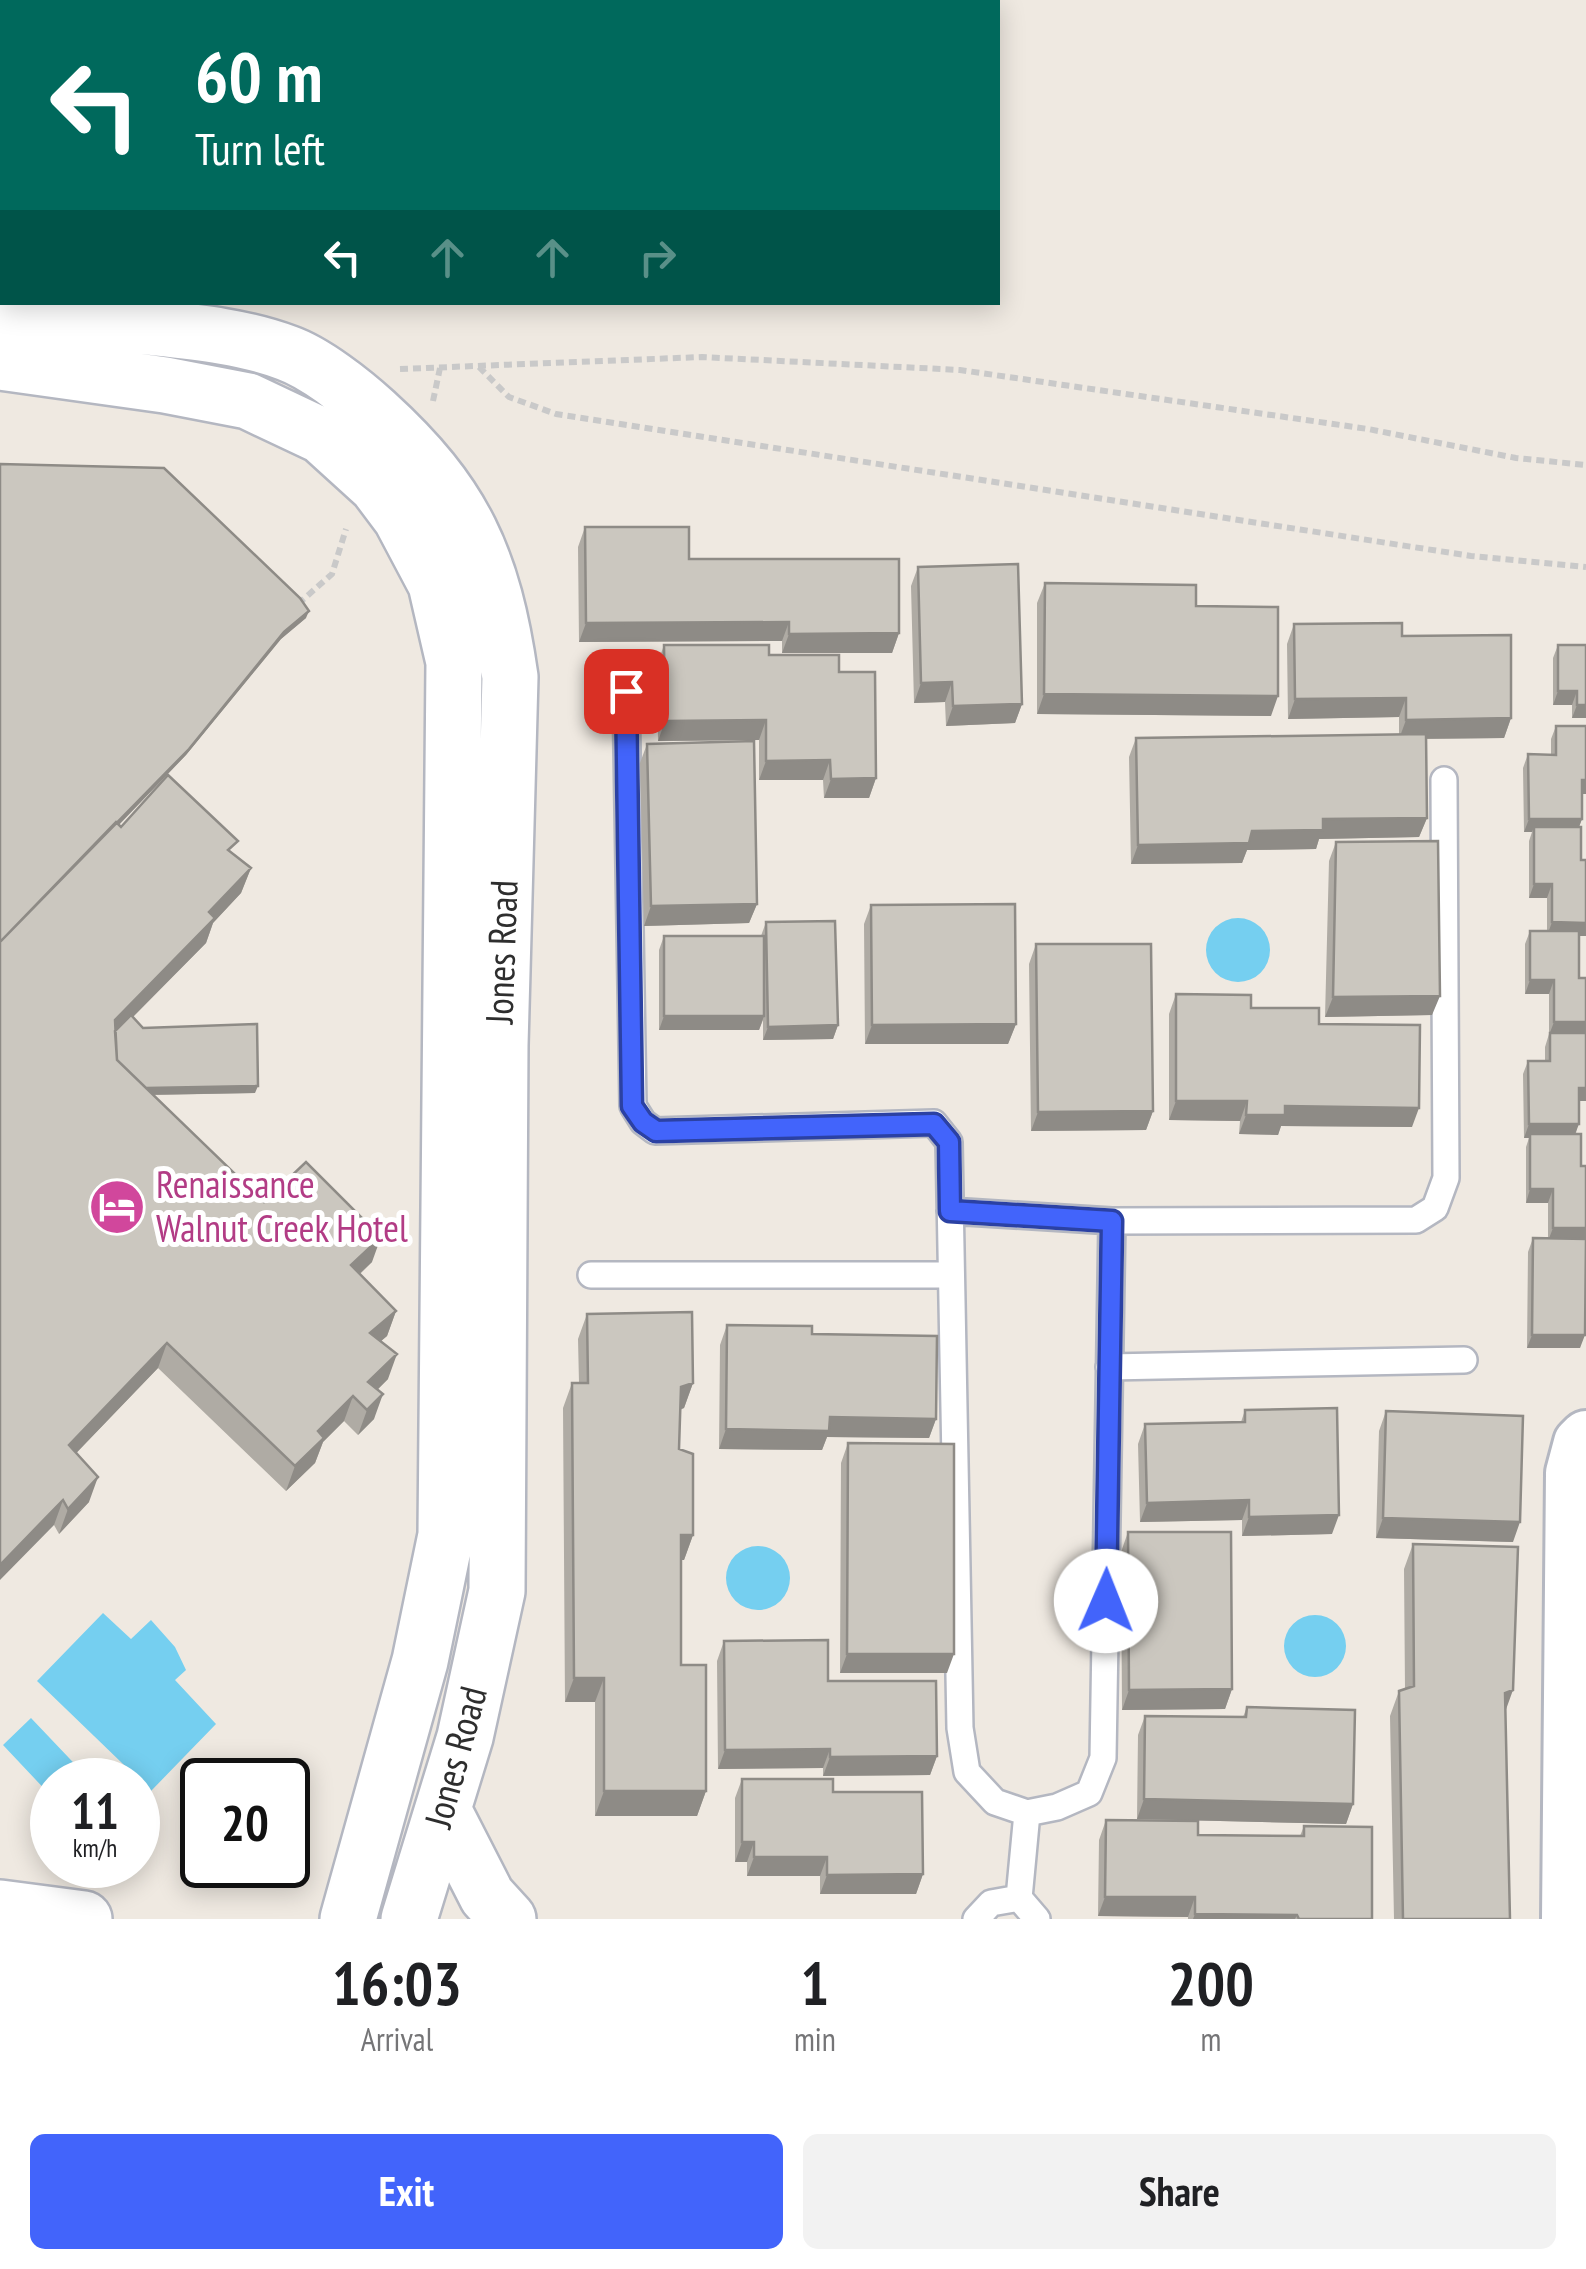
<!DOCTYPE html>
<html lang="en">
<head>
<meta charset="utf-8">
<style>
	:root { --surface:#fff; --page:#f2f2f2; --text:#202124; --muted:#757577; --accent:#4264fb }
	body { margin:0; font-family:"PT Sans Narrow",sans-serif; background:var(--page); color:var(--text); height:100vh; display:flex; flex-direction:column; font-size:38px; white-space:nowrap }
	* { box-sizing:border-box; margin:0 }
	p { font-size:32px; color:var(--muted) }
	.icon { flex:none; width:55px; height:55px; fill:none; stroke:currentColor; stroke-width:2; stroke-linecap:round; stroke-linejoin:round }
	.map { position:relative; height:1919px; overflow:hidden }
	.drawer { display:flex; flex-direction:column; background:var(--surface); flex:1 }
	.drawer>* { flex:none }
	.hud { position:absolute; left:0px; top:0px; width:1000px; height:305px; box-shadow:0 5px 25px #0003; background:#00695c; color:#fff; overflow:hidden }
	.speed { position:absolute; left:30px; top:1758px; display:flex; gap:20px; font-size:50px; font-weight:700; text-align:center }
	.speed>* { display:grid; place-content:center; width:130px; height:130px; border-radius:50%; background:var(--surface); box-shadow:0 5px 25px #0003; line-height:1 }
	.speed small { font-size:25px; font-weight:400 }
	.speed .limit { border:5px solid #111; border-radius:15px; background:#fff; color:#111 }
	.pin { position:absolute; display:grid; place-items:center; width:85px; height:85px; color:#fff; margin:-42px; border-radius:20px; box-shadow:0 5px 15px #0006 }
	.me { position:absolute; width:110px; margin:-55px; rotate:1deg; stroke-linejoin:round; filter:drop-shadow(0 0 8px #0008) }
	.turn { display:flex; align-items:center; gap:35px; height:210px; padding:0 30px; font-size:45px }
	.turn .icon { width:130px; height:130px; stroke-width:2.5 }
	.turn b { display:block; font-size:70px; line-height:85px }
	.lanes { display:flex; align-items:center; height:95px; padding:0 30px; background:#0003; justify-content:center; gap:50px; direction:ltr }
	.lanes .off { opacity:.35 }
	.eta { display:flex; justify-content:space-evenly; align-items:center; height:170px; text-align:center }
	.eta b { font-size:60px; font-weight:800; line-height:70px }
	.primary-button { display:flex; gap:20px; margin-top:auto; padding:20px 30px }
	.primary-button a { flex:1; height:115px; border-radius:15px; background:var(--accent); color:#fff; font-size:40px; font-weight:800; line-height:115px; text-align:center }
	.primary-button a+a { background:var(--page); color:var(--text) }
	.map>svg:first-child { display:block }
	.water { fill:#75cff0 }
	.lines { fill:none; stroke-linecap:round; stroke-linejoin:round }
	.lane-casing { stroke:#b4b7c1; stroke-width:30 }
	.street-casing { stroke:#b4b7c1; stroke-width:58 }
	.secondary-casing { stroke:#b4b7c1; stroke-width:60 }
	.path { stroke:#c9c9c9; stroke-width:6; stroke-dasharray:8 5; stroke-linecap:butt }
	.lane { stroke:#fff; stroke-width:25 }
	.street { stroke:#fff; stroke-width:52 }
	.secondary { stroke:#fff; stroke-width:55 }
	.wall { fill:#afaba4 }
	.shaded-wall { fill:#8e8b86 }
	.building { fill:#cbc7bf; stroke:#8e8b86; stroke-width:2.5 }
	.route-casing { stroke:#2b41a3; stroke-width:25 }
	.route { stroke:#4264fb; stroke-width:18 }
	.labels { text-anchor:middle; stroke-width:10; stroke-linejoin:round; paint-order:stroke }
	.street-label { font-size:38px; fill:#2e2e2e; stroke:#fff }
	.hotel-label { font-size:38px; fill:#b23c85; stroke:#fff; text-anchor:start }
</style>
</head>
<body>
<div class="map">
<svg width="1586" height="1919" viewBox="0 0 1586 1919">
	<rect width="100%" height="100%" fill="#efe9e1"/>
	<path class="water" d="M1206 950a32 32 0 1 1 64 0a32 32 0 1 1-64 0Z
		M726 1578a32 32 0 1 1 64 0a32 32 0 1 1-64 0Z
		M103 1613 131 1639 151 1620 175 1647 186 1670 175 1680 216 1724 151 1791 37 1681Z
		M1284 1646a31 31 0 1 1 62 0a31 31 0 1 1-62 0Z
		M31 1718 88 1778 52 1780V1797L3 1745Z"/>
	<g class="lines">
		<g class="lane-casing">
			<path id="lane" d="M626 691 633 1106 643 1122 655 1131 934 1123 949 1142 960 1728 967 1772 995 1802 1027 1813 1057 1807 1089 1793 1103 1758 1112 1221
				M950 1211 1112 1221 1416 1220 1435 1208 1446 1178 1444 780
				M591 1275H950
				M1109 1367 1464 1360
				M1019 1898 1027 1813
				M976 1919 991 1903 1019 1898 1037 1919"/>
		</g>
		<g class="street-casing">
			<path id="street" d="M783 0 800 2
				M1568 1919 1572 1473 1580 1443 1586 1437"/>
		</g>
		<g class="secondary-casing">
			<path id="secondary" d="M0 308C43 313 86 320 129 325 181 331 237 334 287 353 315 363 352 392 375 413 464 494 493 558 510 677L500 1045 497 1591 465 1737 409 1919
				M0 362 165 385 248 401 322 436 377 486 401 518 436 584 454 662 446 1535 420 1661 348 1919
				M443 1810 487 1896 508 1919
				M0 1908 84 1919"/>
		</g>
		<path class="path" d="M479 367 509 397 556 414 1471 556 1586 567
			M400 369 702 357 960 370 1368 429 1516 458 1586 465
			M433 401 440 368
			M298 604 332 574 346 529"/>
		<use href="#lane" class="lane"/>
		<use href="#street" class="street"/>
		<use href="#secondary" class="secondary"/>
	</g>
	<path class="wall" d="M0 464 306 618 281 639 186 755 119 825 121 827 234 854 251 868 241 893 213 923 206 943 133 1017 143 1028 255 1093 153 1095 264 1202 372 1262 360 1274 396 1311 387 1336 381 1341 388 1379 377 1390 374 1419 358 1435 344 1421 323 1442 315 1463 286 1491 158 1368 76 1453 89 1502 59 1534 54 1525Z
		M585 527 689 559 899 633 892 653H782V641L579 642 578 547Z
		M918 567 1022 704 1015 723 946 726 945 702 914 703 911 586Z
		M1045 583 1196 606 1271 716 1037 714V603Z
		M1294 624 1402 636 1511 718 1504 738 1426 739 1427 818 1419 837 1319 839 1316 849 1247 850 1242 863 1131 864 1129 757 1136 738 1399 734V717L1288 719 1287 644Z
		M664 645 769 655 839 672 876 778 869 798H824L823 780H759V740L658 741 657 665Z
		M1558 645 1586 718H1572V705H1553V658Z
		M1556 726H1586V794H1582V819L1579 827V978H1586V1101H1579L1576 1134 1581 1166H1586V1310H1585L1580 1348H1527L1528 1252 1533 1238H1548V1203H1526V1147L1529 1138H1524L1523 1074 1528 1061H1545V1047L1549 1034V994H1525V944L1530 931H1547V898H1529V841L1532 832H1524L1523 768 1528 754 1551 755V739Z
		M647 744 757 904 749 923 644 926 640 763Z
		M1336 842 1432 1015 1325 1017 1329 861Z
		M871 905 1016 1024 1008 1044H865L864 924Z
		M766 922 838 1025 833 1039 763 1040V1020L759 1030H659V950L664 936H761Z
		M1036 944 1153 1111 1146 1130 1031 1131 1029 964Z
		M1176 994 1251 1008 1319 1024 1412 1127 1281 1126 1278 1135 1239 1134 1240 1121 1169 1120V1014Z
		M587 1314 693 1383 684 1408 680 1410 679 1449 693 1535 684 1560H681V1665L706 1791 697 1816H595V1702H565L563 1408 572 1383H579L578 1339Z
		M727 1325 812 1334 936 1419 929 1438 827 1437 822 1450 719 1449 720 1345Z
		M1245 1410 1332 1534 1242 1536V1520L1140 1522 1138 1444 1145 1424 1241 1422Z
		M1386 1411 1513 1542 1376 1538 1379 1431Z
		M848 1443 947 1673H840L841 1463Z
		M1128 1532 1232 1689 1225 1709 1122 1710 1121 1552Z
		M1413 1544 1505 1712 1510 1919H1394L1390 1716 1399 1691 1405 1689 1404 1569Z
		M724 1641 828 1681 937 1756 930 1775 823 1776V1768L718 1769 717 1661Z
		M1247 1707 1353 1804 1346 1824 1137 1819 1138 1735 1145 1716 1243 1717Z
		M742 1779 833 1792 923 1874 916 1894H820V1876H747V1862H735V1798Z
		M1106 1820 1198 1835 1300 1836 1304 1826 1372 1919H1188V1917L1098 1916 1099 1840Z"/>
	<path class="shaded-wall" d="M309 611 306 618 281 639 186 755 0 948 284 632Z
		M789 622 782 641 579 642 586 623Z
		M899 633 892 653H782L789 634Z
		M952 682 945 702 914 703 921 683Z
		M1558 691H1577L1572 705H1553Z
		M1044 694 1278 696 1271 716 1037 714Z
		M1406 698 1399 717 1288 719 1295 699Z
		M1022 704 1015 723 946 726 953 706Z
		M1577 705H1586V718H1572Z
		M1511 718 1504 738 1399 739 1406 720Z
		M766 720 759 740 658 741 665 721Z
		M830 760 823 780H759L766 761Z
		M876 778 869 798H824L831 779Z
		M1582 780H1586V794H1577Z
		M1427 818 1419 837 1319 839 1316 849 1247 850 1242 863 1131 864 1138 845 1252 831 1323 819Z
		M1529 819H1582L1577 832 1534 827 1532 832H1524Z
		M251 868 241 893 213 923 206 943 108 1042 115 1020 209 912Z
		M1534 884H1552L1547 898H1529Z
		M757 904 749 923 644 926 651 906Z
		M1552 922 1586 923V936H1547Z
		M1530 980H1554L1549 994H1525Z
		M1440 996 1432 1015 1325 1017 1333 997Z
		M664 1016H764L759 1030H659Z
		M1554 1022H1586V1035H1549Z
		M1016 1024 1008 1044H865L872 1025Z
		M838 1025 833 1039 763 1040 768 1027Z
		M258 1086 255 1093 141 1095 143 1088Z
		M1579 1088H1586V1101H1574Z
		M1176 1101H1247L1240 1121 1169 1120Z
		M1285 1106 1419 1108 1412 1127 1281 1126 1278 1135 1239 1134 1246 1115Z
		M1153 1111 1146 1130 1031 1131 1038 1112Z
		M1529 1124H1579L1574 1137 1530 1134 1529 1138H1524Z
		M1530 1189H1553L1548 1203H1526Z
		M1553 1228H1586V1242L1548 1241Z
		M381 1237 372 1262 342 1290 351 1265Z
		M396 1311 387 1336 361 1358 370 1333Z
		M1532 1335H1585L1580 1348H1527Z
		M167 1343 158 1368 60 1470 69 1445Z
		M397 1354 388 1379 362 1405 368 1382Z
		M693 1383 684 1408 672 1412 681 1387Z
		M383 1394 374 1419 358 1435 367 1410Z
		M353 1396 344 1421 323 1442 315 1463 286 1491 295 1466 318 1431Z
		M830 1417 936 1419 929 1438 827 1437 822 1450 719 1449 726 1429Z
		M98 1477 89 1502 59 1534 68 1509Z
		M63 1500 54 1525 0 1580V1565Z
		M1249 1500 1242 1520 1140 1522 1147 1503Z
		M1339 1515 1332 1534 1242 1536 1249 1517Z
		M1383 1518 1520 1522 1513 1542 1376 1538Z
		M681 1535H693L684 1560H672Z
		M847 1654H954L947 1673H840Z
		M574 1678H604L595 1702H565Z
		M1232 1689 1225 1709 1122 1710 1129 1690Z
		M1513 1690 1504 1715 1505 1693Z
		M830 1749 823 1768 718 1769 725 1750Z
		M937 1756 930 1775 823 1776 830 1757Z
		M604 1791H706L697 1816H595Z
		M1144 1799 1353 1804 1346 1824 1137 1819Z
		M742 1842H754L747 1862H735Z
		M754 1857H827L820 1876H747Z
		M923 1874 916 1894H820L827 1875Z
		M1105 1897H1195L1188 1917 1098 1916Z
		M1195 1914 1297 1915 1295 1919H1193Z"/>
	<path class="building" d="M0 464 164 468 300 598 309 611 284 632 189 749 0 942Z
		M585 527H689V559H899V633L789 634V622L586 623Z
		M1018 564 1022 704 953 706 952 682 921 683 918 567Z
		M1045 583 1196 585V606L1278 607V696L1044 694Z
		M1402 623V636L1511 635V718L1406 720V698L1295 699 1294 624Z
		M664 645H769V655H839V672H875L876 778 831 779 830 760 766 761V720L665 721Z
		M1558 645H1586V705H1577V691H1558Z
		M1556 726H1586V780H1582V819H1529L1528 754 1556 755Z
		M1426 734 1427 818 1323 819V830L1252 831 1249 843 1138 845 1136 738Z
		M754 741 757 904 651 906 647 744Z
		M168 775 238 841 228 850 251 868 209 912 215 918 115 1020 117 1060 264 1202 306 1162 381 1237 351 1265 396 1311 370 1333 397 1354 368 1382 383 1394 367 1410 353 1396 318 1431 324 1438 295 1466 167 1343 69 1445 98 1477 68 1509 63 1500 0 1565V942L116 822 121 827Z
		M1534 827H1581V860H1586V923L1552 922V884H1534Z
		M1438 841 1440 996 1333 997 1336 842Z
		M1015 904 1016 1024 872 1025 871 905Z
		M835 921 838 1025 768 1027 766 922Z
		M1530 931H1579V978H1586V1022H1554V980H1530Z
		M664 936H764V1016H664Z
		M1036 944H1151L1153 1111 1038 1112Z
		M1176 994 1251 995V1008H1319V1024L1420 1025 1419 1108 1285 1106V1115H1246L1247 1101H1176Z
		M131 1015 143 1028 257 1024 258 1086 146 1088 117 1060 115 1031Z
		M1550 1033H1586V1088H1579V1124H1529L1528 1061H1550Z
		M1530 1134H1581V1166H1586V1228H1553V1189H1530Z
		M1533 1238 1586 1239 1585 1335H1532Z
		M692 1312 693 1383 681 1387 679 1449 693 1454V1535H681V1665H706V1791H604V1678H574L572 1383H588L587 1314Z
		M727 1325 812 1326V1334L937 1336 936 1419 830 1417 829 1431 726 1429Z
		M1337 1408 1339 1515 1249 1517V1500L1147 1503 1145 1424 1245 1422V1410Z
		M1386 1411 1523 1416 1520 1522 1383 1518Z
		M848 1443 954 1444V1654H847Z
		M1128 1532H1231L1232 1689 1129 1690Z
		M1413 1544 1518 1547 1513 1690 1505 1693 1510 1919H1403L1399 1691 1414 1686Z
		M828 1640V1681H936L937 1756 830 1757V1749L725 1750 724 1641Z
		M1247 1707 1355 1710 1353 1804 1144 1799 1145 1716 1246 1717Z
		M742 1779H833V1792H922L923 1874 827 1875V1857H754V1842H742Z
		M1106 1820 1198 1821V1835L1304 1836V1826L1372 1827V1919H1299L1297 1915 1195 1914V1897H1105Z"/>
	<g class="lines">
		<g class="route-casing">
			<path id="route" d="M626 691 632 1106 643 1122 656 1131 934 1124 949 1142 950 1211 1112 1221 1106 1601"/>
		</g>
		<use href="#route" class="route"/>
	</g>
	<defs>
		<g id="hotel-disc" transform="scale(2.875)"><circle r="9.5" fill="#d1479c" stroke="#fff"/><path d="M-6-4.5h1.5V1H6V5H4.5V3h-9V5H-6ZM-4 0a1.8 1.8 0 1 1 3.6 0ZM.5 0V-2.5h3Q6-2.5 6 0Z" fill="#fff"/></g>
	</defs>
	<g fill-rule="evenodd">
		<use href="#hotel-disc" x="117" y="1207"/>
	</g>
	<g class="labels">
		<g class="street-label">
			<text transform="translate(502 952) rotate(-88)" y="13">Jones Road</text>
			<text transform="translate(456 1757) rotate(-75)" y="13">Jones Road</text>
		</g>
		<g class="hotel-label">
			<text x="156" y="1198">Renaissance<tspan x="156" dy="44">Walnut Creek Hotel</tspan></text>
		</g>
	</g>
</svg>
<div class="speed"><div>11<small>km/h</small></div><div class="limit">20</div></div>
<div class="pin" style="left:626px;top:691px;background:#d93025"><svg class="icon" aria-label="arrive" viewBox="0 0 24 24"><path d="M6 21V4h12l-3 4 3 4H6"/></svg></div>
<svg class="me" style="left:1106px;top:1601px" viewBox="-20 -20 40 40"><circle r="19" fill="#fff"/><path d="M0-13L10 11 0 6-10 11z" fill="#4264fb"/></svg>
<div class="hud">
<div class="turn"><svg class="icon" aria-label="left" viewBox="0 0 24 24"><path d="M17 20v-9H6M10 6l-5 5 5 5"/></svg><div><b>60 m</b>Turn left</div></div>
<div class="lanes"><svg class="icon" aria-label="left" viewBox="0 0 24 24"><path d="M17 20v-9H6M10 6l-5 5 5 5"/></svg><svg class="icon off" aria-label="ahead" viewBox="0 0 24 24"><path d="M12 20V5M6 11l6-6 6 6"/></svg><svg class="icon off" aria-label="ahead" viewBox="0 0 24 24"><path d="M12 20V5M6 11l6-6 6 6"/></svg><svg class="icon off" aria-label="right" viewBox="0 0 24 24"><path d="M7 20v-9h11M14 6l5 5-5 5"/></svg></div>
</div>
</div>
<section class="drawer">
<div class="eta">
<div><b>16:03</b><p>Arrival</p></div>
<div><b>1</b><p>min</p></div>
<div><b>200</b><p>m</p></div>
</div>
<div class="primary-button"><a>Exit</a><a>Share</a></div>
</section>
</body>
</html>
